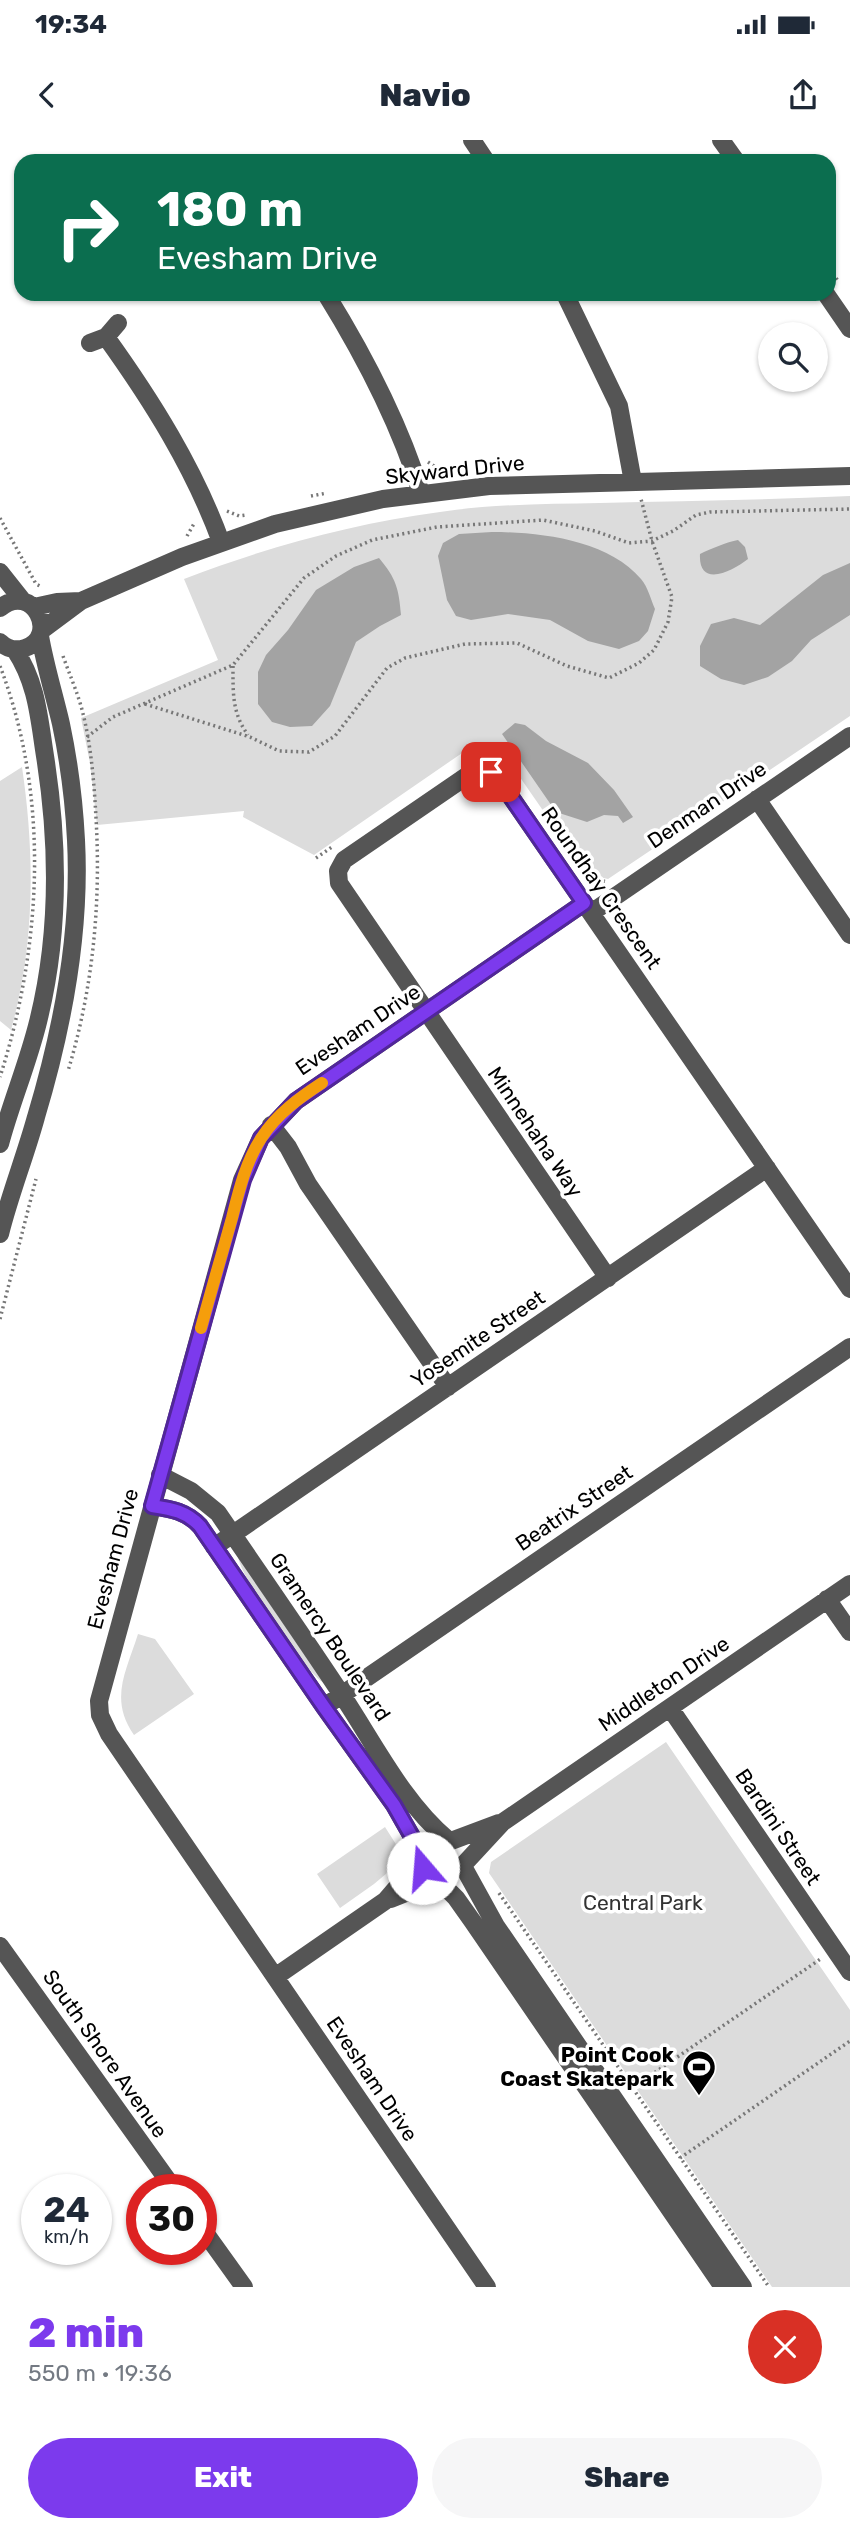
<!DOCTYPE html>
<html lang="en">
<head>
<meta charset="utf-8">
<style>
	:root { --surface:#fff; --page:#f6f6f7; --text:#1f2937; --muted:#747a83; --accent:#7c3aed }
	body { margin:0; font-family:Rubik,sans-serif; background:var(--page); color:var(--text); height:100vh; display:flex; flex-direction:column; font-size:26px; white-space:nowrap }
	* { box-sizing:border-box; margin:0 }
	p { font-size:23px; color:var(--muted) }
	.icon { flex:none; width:38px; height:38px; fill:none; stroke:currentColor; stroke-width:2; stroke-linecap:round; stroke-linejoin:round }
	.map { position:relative; height:2147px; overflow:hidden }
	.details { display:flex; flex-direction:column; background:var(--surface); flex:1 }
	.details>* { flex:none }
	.guide { position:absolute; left:14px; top:14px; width:822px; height:147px; border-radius:21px; box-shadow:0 2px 5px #0004; background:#0b6e4f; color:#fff; overflow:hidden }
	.fabs { position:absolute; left:758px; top:182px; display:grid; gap:14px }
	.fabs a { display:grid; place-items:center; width:70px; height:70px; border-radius:50%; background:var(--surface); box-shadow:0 2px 5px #0004; font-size:35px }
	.speed { position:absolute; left:21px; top:2034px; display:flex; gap:14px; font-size:35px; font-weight:700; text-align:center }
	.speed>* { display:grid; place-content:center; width:91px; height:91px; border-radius:50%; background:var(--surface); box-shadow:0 2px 5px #0004; line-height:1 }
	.speed small { font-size:18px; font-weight:400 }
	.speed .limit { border:10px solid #d22; background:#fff; color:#111 }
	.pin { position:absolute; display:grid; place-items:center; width:60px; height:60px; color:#fff; margin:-30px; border-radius:14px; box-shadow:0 4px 10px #0006 }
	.me { position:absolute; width:77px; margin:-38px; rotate:342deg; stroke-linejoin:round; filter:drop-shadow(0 0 5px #0008) }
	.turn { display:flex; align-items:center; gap:24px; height:147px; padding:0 28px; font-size:32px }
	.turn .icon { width:91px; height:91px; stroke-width:2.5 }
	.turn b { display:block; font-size:49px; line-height:60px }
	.round { display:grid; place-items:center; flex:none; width:74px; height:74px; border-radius:37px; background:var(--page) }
	.headline { display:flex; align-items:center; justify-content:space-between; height:119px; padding:0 28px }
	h1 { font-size:42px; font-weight:800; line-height:52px; color:var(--accent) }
	.action { display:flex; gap:14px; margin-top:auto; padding:14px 28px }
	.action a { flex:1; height:80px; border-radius:42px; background:var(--accent); color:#fff; font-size:28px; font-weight:800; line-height:80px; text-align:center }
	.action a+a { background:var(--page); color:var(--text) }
	.status { display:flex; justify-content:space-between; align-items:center; height:49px; padding:0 35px; background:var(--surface); direction:ltr }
	.status svg { height:19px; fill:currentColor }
	header { display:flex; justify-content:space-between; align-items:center; height:91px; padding:0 28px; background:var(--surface); font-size:32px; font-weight:800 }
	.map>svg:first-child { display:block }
	.green { fill:#dcdcdc }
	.water { fill:#a3a3a3 }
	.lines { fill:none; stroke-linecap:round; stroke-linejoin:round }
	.path { stroke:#777; stroke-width:3.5; stroke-dasharray:2 3.5; stroke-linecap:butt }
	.minor { stroke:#555; stroke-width:18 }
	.route-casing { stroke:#51269a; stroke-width:18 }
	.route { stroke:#7c3aed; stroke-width:12 }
	.slow { stroke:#f59e0b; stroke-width:12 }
	.labels { text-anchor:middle; stroke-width:7; stroke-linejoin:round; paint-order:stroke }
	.street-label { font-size:21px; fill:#000; stroke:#fff }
	.park-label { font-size:21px; fill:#333; stroke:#fff }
	.poi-label { font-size:21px; font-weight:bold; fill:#000; stroke:#fff; text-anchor:end }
</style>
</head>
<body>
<div class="status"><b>19:34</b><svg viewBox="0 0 49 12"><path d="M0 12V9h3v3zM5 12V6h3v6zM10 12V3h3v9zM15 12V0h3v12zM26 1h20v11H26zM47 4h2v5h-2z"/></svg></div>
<header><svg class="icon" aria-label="back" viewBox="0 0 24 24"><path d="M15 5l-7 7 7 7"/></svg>Navio<svg class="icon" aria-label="share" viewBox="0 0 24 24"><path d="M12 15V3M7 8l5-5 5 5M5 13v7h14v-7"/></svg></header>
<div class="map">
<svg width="850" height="2147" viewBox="0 0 850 2147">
	<rect width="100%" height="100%" fill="#fff"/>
	<path class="green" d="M850 356V576L608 739 587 734 508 620C496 606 482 603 465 611L314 715 243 677 244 671 97 685 90 623 81 578 218 520 184 439C267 407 351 384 440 372 493 364 547 364 600 363 683 361 767 360 850 356Z
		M22 627C35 715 35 804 11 890L0 881V641Z
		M238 1417 324 1543C305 1532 241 1438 238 1417Z
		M138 1494 155 1499 194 1554 134 1595C109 1559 126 1532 138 1494Z
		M666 1602 850 1870V2147H772L489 1733 491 1722Z
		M385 1687 399 1709V1723L374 1744 340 1768 317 1734Z
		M432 1721a11 11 0 1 1 22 0a11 11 0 1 1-22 0Z"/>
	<path class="water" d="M492 392C540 392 608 400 641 439 648 447 651 460 655 469L648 491 639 501 619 509 588 501 550 480 508 474 471 480 456 476 447 460 438 416 443 403 459 394Z
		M738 400 745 407 748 419C733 431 698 449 700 414 710 409 727 402 738 400Z
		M379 418C396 438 399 449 401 475L380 486 356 502 330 566 312 586 290 587 272 582 258 564V532L266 515 288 490 316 450 354 427Z
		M850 423V475L811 500 792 521 768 537 744 545 721 539 700 526V506L711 484 734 478 760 485 823 435Z
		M515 583 525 585 546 601 588 623 614 650 633 677 623 683 618 676 604 675 587 682 556 672 502 594Z"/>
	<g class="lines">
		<path class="path" d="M830 129 838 141
			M428 322 443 332H449
			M311 356 327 353
			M227 371 239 376 246 375
			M0 378 36 444 42 447
			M187 396 195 382
			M63 516C69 533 76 549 81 566 91 602 94 641 96 678 101 764 93 848 68 931
			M0 526C50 657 42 805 0 937
			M233 526C233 553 232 573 248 595
			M145 564 250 597 279 611 309 612 335 596 387 528 405 518 465 504 517 503 567 526 609 538 639 523 654 510 668 482 672 457 652 401 641 359
			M87 597 113 577 233 525 304 438 336 416 372 400 437 387 543 380 595 391 629 403 652 401 673 391 696 375 710 372 850 369
			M464 615 485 609 501 617 506 623
			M316 718 332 707
			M587 737 607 742
			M0 1179 36 1039
			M499 1753 769 2147
			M632 1948 822 1818
			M680 2018 850 1901"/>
		<path class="minor" d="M472 0 486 21
			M721 0 736 21
			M326 154C365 217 399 282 421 353
			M565 154 619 266 633 342
			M826 154 850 189
			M106 197C152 261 194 328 221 402
			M90 203 106 197 118 183
			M0 432 23 461
			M34 467 57 462 81 461
			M0 468C33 441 60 497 25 508 16 511 7 509 0 502
			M42 490 81 461 182 417 275 384 383 359 489 346 850 336
			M757 659 850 795
			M591 773 850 596
			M271 985 288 1007 308 1044 448 1247
			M0 1004C11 963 28 923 38 882 60 794 59 705 45 616 39 578 37 543 15 510
			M0 1094C10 1054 25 1017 36 977 63 887 81 794 76 700 74 661 69 622 61 584 54 554 45 525 40 496
			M608 1138 339 743 338 731 344 720 474 631 486 630 500 641 850 1149
			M160 1335 191 1351 218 1373C260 1434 303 1496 344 1558 376 1607 404 1663 448 1700
			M152 1366C171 1369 186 1371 200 1386L324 1567 394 1665 423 1716
			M214 1407 767 1028
			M827 1459 850 1492
			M324 1567 850 1207
			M670 1568 850 1832
			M451 1701 499 1683
			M465 1723 503 1682 850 1444
			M464 1728 496 1786 743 2147
			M440 1742 456 1758 473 1782 723 2147
			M391 1759 436 1741
			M0 1806 174 2049
			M275 1837 385 1761 422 1718
			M201 2087 244 2147
			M487 2147 109 1594 100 1575 99 1561 242 1040 261 998 296 961 584 763"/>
	</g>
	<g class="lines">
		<g class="route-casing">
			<path id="route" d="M423 1728V1716L394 1665 324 1567 200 1386C186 1371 171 1369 152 1366L243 1040 261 998 296 961 584 763 500 641 491 632"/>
		</g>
		<use href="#route" class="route"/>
		<path class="slow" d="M201 1188C211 1151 222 1114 232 1078 239 1050 246 1021 262 997 277 974 299 958 322 943"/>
	</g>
	<defs>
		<g id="stadium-pin" transform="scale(1.75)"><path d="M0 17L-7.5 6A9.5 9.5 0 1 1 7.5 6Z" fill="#000" stroke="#fff"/><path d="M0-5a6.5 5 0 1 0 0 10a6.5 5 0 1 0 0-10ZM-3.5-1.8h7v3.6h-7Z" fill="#fff"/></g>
	</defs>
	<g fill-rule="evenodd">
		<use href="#stadium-pin" x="699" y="1927"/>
	</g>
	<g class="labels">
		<g class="street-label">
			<text transform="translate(455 330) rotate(-6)" y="7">Skyward Drive</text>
			<text transform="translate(707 665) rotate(-34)" y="7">Denman Drive</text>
			<text transform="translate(601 748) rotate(55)" y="7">Roundhay Crescent</text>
			<text transform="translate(358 890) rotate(-34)" y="7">Evesham Drive</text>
			<text transform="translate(535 992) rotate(56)" y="7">Minnehaha Way</text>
			<text transform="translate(478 1199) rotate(-34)" y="7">Yosemite Street</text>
			<text transform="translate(574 1368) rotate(-34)" y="7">Beatrix Street</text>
			<text transform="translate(113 1419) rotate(-75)" y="7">Evesham Drive</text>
			<text transform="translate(330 1497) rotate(56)" y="7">Gramercy Boulevard</text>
			<text transform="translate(664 1544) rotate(-34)" y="7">Middleton Drive</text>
			<text transform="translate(778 1687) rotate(56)" y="7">Bardini Street</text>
			<text transform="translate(105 1914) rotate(55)" y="7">South Shore Avenue</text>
			<text transform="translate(372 1939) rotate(56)" y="7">Evesham Drive</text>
		</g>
		<g class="park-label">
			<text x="643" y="1770">Central Park</text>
		</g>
		<g class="poi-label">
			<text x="674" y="1922">Point Cook<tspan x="674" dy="24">Coast Skatepark</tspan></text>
		</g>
	</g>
</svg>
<div class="fabs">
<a><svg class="icon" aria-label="search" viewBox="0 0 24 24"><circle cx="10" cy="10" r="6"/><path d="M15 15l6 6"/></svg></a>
</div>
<div class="speed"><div>24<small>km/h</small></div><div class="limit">30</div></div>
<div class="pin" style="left:491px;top:632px;background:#d93025"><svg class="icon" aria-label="arrive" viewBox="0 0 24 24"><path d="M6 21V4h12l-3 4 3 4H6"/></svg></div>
<svg class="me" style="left:423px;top:1728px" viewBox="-20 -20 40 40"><circle r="19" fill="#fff"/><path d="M0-13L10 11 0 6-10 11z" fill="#7c3aed"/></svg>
<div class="guide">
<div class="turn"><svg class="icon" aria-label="right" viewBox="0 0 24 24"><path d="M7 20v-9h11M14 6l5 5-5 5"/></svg><div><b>180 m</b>Evesham Drive</div></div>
</div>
</div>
<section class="details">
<div class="headline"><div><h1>2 min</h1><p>550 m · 19:36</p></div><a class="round" style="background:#d93025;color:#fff"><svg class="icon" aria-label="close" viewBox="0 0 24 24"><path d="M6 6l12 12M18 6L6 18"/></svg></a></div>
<div class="action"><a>Exit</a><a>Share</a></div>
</section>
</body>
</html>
